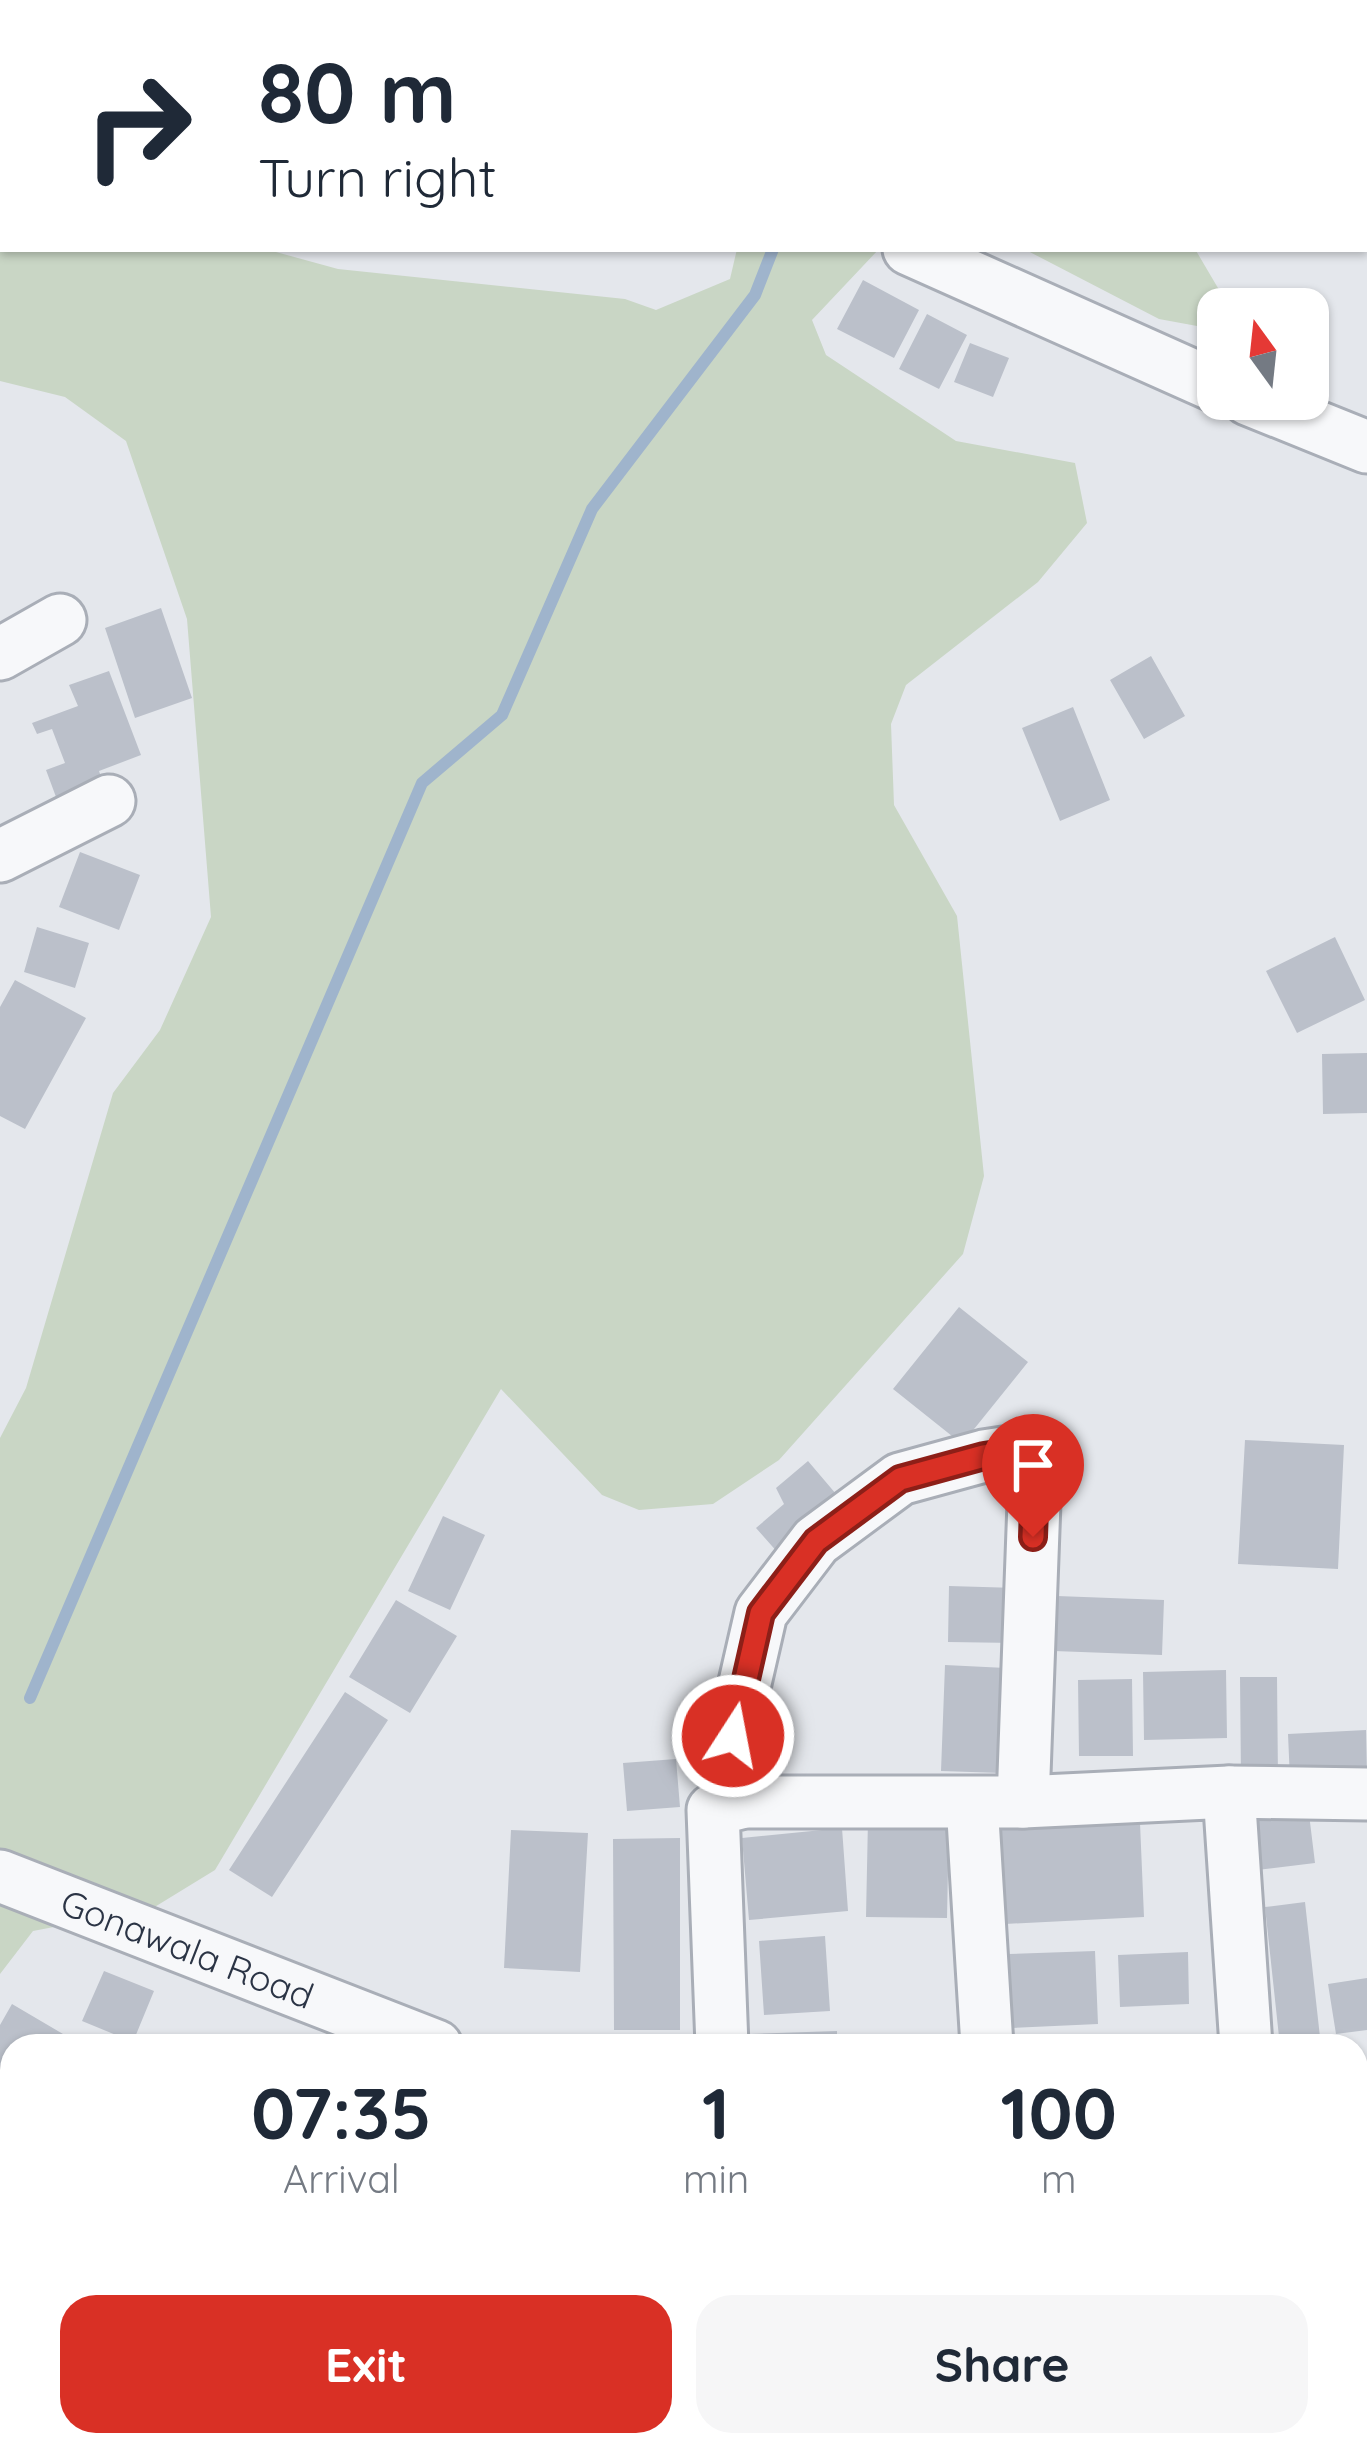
<!DOCTYPE html>
<html lang="en">
<head>
<meta charset="utf-8">
<style>
	:root { --surface:#fff; --page:#f6f6f7; --text:#1f2937; --muted:#747a83; --accent:#d93025 }
	body { margin:0; font-family:Quicksand,sans-serif; background:var(--page); color:var(--text); height:100vh; display:flex; flex-direction:column; font-size:45px; white-space:nowrap }
	* { box-sizing:border-box; margin:0 }
	p { font-size:39px; color:var(--muted) }
	.icon { flex:none; width:66px; height:66px; fill:none; stroke:currentColor; stroke-width:2; stroke-linecap:round; stroke-linejoin:round }
	.map { position:relative; flex:1; overflow:hidden }
	.drawer { position:absolute; left:0px; top:2034px; width:1368px; height:423px; display:flex; flex-direction:column; background:var(--surface); border-radius:36px 36px 0 0; box-shadow:0 3px 9px #0004 }
	.drawer>* { flex:none }
	.guide { position:absolute; left:0px; top:0px; width:1368px; height:252px; box-shadow:0 3px 9px #0004; background:#fff; color:var(--text); overflow:hidden }
	.needle { width:78px; rotate:345deg }
	.buttons { position:absolute; left:1197px; top:288px; display:grid; gap:24px }
	.buttons a { display:grid; place-items:center; width:132px; height:132px; border-radius:24px; background:var(--surface); box-shadow:0 3px 9px #0004; font-size:60px }
	.pin { position:absolute; display:grid; place-items:center; width:102px; height:102px; color:#fff; margin:-123px -51px; border-radius:50% 50% 50% 0; rotate:-45deg; box-shadow:0 0 12px #0007 }
	.pin .icon { rotate:45deg }
	.me { position:absolute; width:132px; margin:-66px; rotate:11deg; stroke-linejoin:round; filter:drop-shadow(0 0 9px #0008) }
	.turn { display:flex; align-items:center; gap:42px; height:252px; padding:0 60px; font-size:54px }
	.turn .icon { width:156px; height:156px; stroke-width:2.5 }
	.turn b { display:block; font-size:84px; line-height:102px }
	.eta { display:flex; justify-content:space-evenly; align-items:center; height:204px; text-align:center }
	.eta b { font-size:72px; font-weight:700; line-height:84px }
	.button { display:flex; gap:24px; margin-top:auto; padding:24px 60px }
	.button a { flex:1; height:138px; border-radius:36px; background:var(--accent); color:#fff; font-size:48px; font-weight:700; line-height:138px; text-align:center }
	.button a+a { background:var(--page); color:var(--text) }
	.map>svg:first-child { display:block }
	.green { fill:#c9d6c5 }
	.lines { fill:none; stroke-linecap:round; stroke-linejoin:round }
	.stream { stroke:#9fb4cc; stroke-width:12 }
	.building { fill:#bbc0ca }
	.minor-casing { stroke:#a9aeb7; stroke-width:57 }
	.minor { stroke:#f7f8fa; stroke-width:51 }
	.route-casing { stroke:#8d1f18; stroke-width:30 }
	.route { stroke:#d93025; stroke-width:21 }
	.labels { text-anchor:middle; stroke-width:9; stroke-linejoin:round; paint-order:stroke }
	.street-label { font-size:36px; fill:#2b3445; stroke:#f4f6f9 }
</style>
</head>
<body>
<div class="map">
<svg width="1367" height="2455" viewBox="0 0 1367 2455">
	<rect width="100%" height="100%" fill="#e4e7ec"/>
	<path class="green" d="M638 0H1266L641 3Z
		M0 212 3 249H265L338 269 625 299 656 310 730 279 737 249H879L812 320 826 355 956 441 1075 463 1087 523 1038 582 906 685 891 724 894 805 957 916 984 1176 963 1254 779 1460 713 1504 639 1510 602 1495 501 1389 215 1870 153 1908 33 1931 0 1974V1438L26 1388 113 1093 160 1030 211 917 187 619 126 441 65 397 0 381Z
		M1024 249H1195L1228 305 1197 326 1159 319Z"/>
	<g class="lines">
		<path class="stream" d="M847 3V0
			M30 1698 422 783 502 715 592 509 755 295 773 249"/>
	</g>
	<path class="building" d="M863 280 919 310 894 358 837 329Z
		M927 314 967 335 939 389 899 369Z
		M970 343 1009 358 993 397 954 382Z
		M161 608 192 698 135 718 105 628Z
		M1151 656 1185 716 1144 739 1110 680Z
		M109 671 141 755 99 771 105 788 59 805 46 770 65 763 52 729 37 734 32 723 78 706 69 685Z
		M1073 707 1110 800 1060 821 1022 728Z
		M80 852 140 875 119 930 59 907Z
		M37 927 89 943 75 988 24 972Z
		M1335 937 1365 1000 1297 1033 1266 971Z
		M15 980 86 1018 25 1129 0 1116V1007Z
		M1367 1053V1113L1323 1114 1322 1054Z
		M959 1307 1028 1362 962 1444 893 1389Z
		M1245 1440 1344 1445 1338 1569 1238 1564Z
		M808 1461 842 1501 779 1554 756 1528 784 1504 776 1488Z
		M443 1516 485 1535 450 1610 408 1591Z
		M949 1586 1017 1588 1016 1643 948 1642Z
		M1057 1596 1164 1600 1162 1655 1054 1651Z
		M396 1600 457 1636 410 1713 349 1677Z
		M945 1665 1006 1668 1001 1773 941 1771Z
		M1226 1670 1227 1738 1144 1740 1143 1672Z
		M1240 1677H1277L1278 1780H1241Z
		M1132 1679 1133 1756H1079L1078 1680Z
		M345 1692 388 1720 272 1897 229 1870Z
		M1366 1730 1367 1776 1290 1780 1288 1734Z
		M676 1759 680 1807 627 1811 623 1763Z
		M1309 1814 1315 1863 1257 1870 1251 1820Z
		M868 1819 949 1820 947 1918 866 1917Z
		M1140 1823 1144 1917 1005 1924 1001 1829Z
		M842 1828 848 1911 749 1920 742 1838Z
		M511 1830 588 1833 580 1972 504 1968Z
		M680 1838V2030H614L613 1839Z
		M1305 1902 1321 2046H1280L1265 1907Z
		M825 1936 830 2011 764 2015 759 1941Z
		M1095 1951 1098 2024 1012 2028 1009 1954Z
		M1188 1952 1189 2004 1120 2007 1118 1955Z
		M104 1971 154 1991 133 2042 82 2021Z
		M1367 1978V2030L1336 2034 1328 1984Z
		M12 2004 63 2034 56 2046H12V2089L0 2082V2025Z
		M837 2031V2046H751V2034Z
		M272 2445H338L355 2451 353 2455H269Z
		M391 2445H441L434 2455H406Z
		M679 2445H741L739 2455H677Z
		M861 2445H874L898 2455H857Z
		M995 2445H1043L1039 2455Z
		M1107 2445H1160L1158 2455H1104Z
		M1181 2445H1208L1206 2455H1179Z
		M1283 2445H1311L1307 2455Z"/>
	<g class="lines">
		<g class="minor-casing">
			<g id="minor">
				<path d="M0 38H3"/>
				<path d="M909 249 1218 387"/>
				<path d="M1248 399 1367 447"/>
				<path d="M0 654 60 620"/>
				<path d="M0 856 109 801"/>
				<path d="M1229 1792 1367 1794"/>
				<path d="M744 1802 733 1735 761 1613 816 1541 900 1479 984 1456 1036 1448 1023 1802"/>
				<path d="M972 1803 987 2046"/>
				<path id="s1" d="M0 1876 436 2046"/>
				<path d="M722 2046 713 1810 744 1802H1023L1229 1792 1246 2046"/>
				<path d="M1356 2293 1367 2292"/>
				<path d="M372 2455 375 2445"/>
			</g>
		</g>
		<use href="#minor" class="minor"/>
	</g>
	<g class="lines">
		<g class="route-casing">
			<path id="route" d="M733 1736 761 1613 816 1541 900 1479 984 1456 1036 1448 1033 1537"/>
		</g>
		<use href="#route" class="route"/>
	</g>
	<g class="labels">
		<g class="street-label">
			<text dy="13" stroke="none"><textPath href="#s1" startOffset="201">Gonawala Road</textPath></text>
		</g>
	</g>
</svg>
<div class="buttons">
<a><svg class="needle" viewBox="-14 -14 28 28"><path d="M0-13l5 13h-10z" fill="#e53935"/><path d="M0 13l5-13h-10z" fill="#747a83"/></svg></a>
</div>
<div class="pin" style="left:1033px;top:1537px;background:#d93025"><svg class="icon" aria-label="arrive" viewBox="0 0 24 24"><path d="M6 21V4h12l-3 4 3 4H6"/></svg></div>
<svg class="me" style="left:733px;top:1736px" viewBox="-20 -20 40 40"><circle r="17" fill="#d93025" stroke="#fff" stroke-width="3"/><path d="M0-11L8 9 0 5-8 9z" fill="#fff"/></svg>
<div class="guide">
<div class="turn"><svg class="icon" aria-label="right" viewBox="0 0 24 24"><path d="M7 20v-9h11M14 6l5 5-5 5"/></svg><div><b>80 m</b>Turn right</div></div>
</div>
<section class="drawer">
<div class="eta">
<div><b>07:35</b><p>Arrival</p></div>
<div><b>1</b><p>min</p></div>
<div><b>100</b><p>m</p></div>
</div>
<div class="button"><a>Exit</a><a>Share</a></div>
</section>
</div>
</body>
</html>
